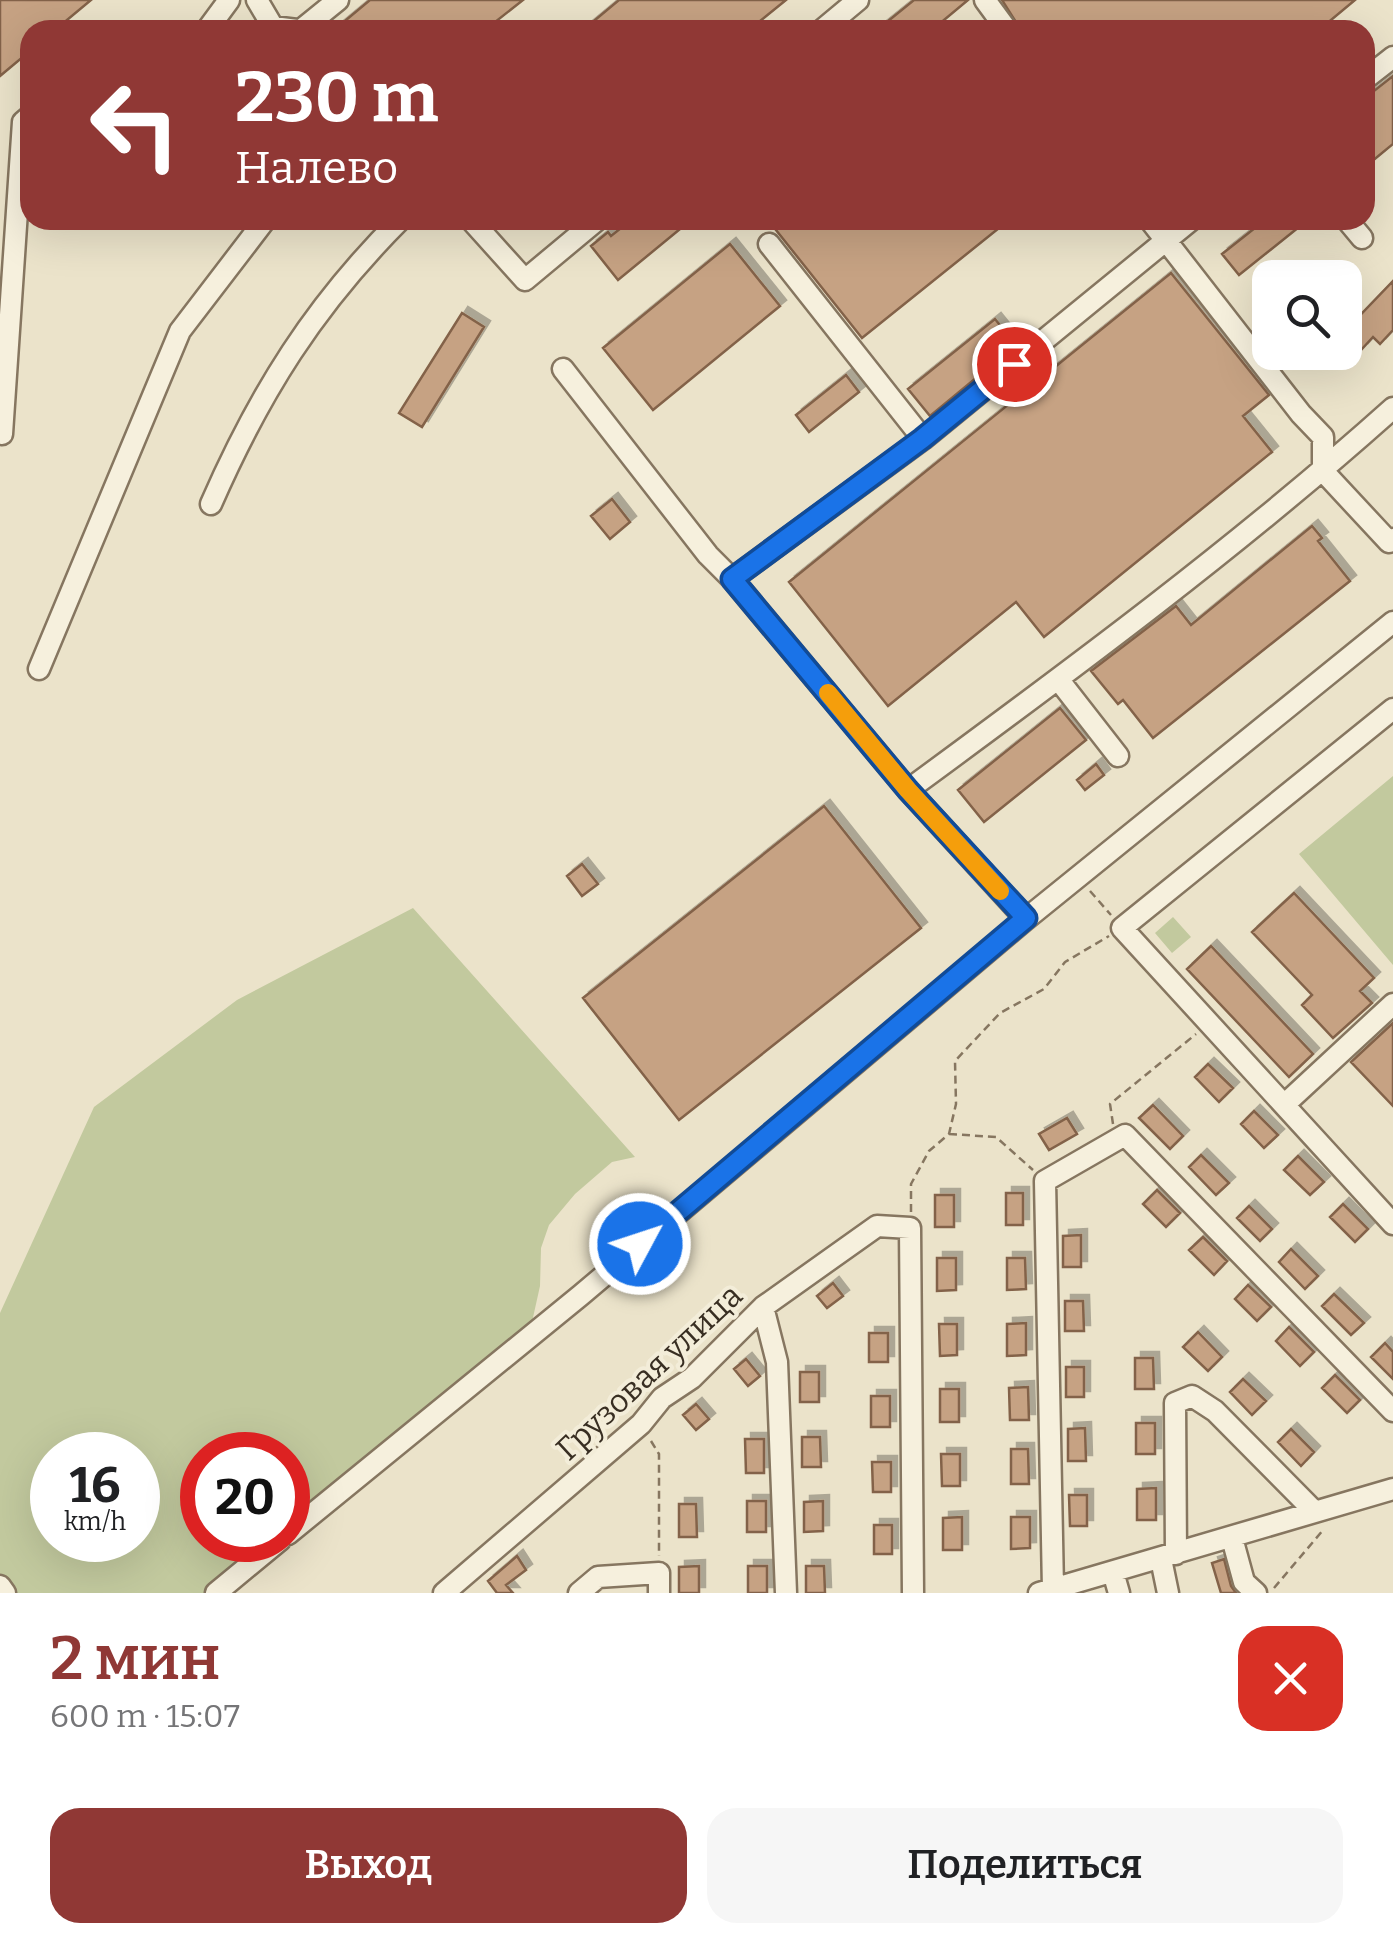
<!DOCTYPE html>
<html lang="ru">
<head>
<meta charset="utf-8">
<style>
	:root { --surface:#fff; --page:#f6f6f6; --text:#202124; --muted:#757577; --accent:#903835 }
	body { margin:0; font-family:Bitter,serif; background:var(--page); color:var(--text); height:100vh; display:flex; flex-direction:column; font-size:38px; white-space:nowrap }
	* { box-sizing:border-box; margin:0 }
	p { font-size:32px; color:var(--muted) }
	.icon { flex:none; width:55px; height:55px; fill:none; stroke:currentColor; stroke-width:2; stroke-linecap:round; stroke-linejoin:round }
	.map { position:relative; height:1593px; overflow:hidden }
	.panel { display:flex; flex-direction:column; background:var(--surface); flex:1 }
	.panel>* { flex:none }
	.hud { position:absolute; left:20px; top:20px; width:1355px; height:210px; border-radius:30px; box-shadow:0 10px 40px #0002; background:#903835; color:#fff; overflow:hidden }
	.tools { position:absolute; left:1252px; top:260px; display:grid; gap:20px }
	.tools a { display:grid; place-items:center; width:110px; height:110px; border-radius:20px; background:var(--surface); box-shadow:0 10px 40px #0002; font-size:50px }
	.speed { position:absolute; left:30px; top:1432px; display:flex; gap:20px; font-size:50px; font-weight:700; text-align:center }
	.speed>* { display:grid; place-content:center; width:130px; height:130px; border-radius:50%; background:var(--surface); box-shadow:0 10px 40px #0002; line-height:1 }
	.speed small { font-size:25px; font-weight:400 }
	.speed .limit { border:15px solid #d22; background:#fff; color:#111 }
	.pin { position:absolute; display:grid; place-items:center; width:85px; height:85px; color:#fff; margin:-42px; border:5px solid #fff; border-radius:50%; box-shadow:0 2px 10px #0007 }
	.me { position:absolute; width:110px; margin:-55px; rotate:50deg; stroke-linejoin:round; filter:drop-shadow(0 0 8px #0008) }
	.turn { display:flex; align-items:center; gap:35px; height:210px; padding:0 50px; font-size:45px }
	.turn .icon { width:130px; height:130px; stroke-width:2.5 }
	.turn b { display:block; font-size:70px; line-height:85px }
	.round { display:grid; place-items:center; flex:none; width:105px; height:105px; border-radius:30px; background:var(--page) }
	.head { display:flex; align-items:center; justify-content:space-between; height:170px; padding:0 50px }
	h1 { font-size:60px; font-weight:600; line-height:75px; color:var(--accent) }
	.cta { display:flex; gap:20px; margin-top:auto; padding:20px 50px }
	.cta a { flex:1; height:115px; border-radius:30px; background:var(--accent); color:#fff; font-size:40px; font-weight:600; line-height:115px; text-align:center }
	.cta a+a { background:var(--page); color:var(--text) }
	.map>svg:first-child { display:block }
	.green { fill:#c2c99e; fill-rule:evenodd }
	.building { fill:#c6a283; stroke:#836248; stroke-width:2.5; filter:url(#shadow) }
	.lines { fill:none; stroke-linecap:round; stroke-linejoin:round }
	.minor-casing { stroke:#867660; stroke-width:25 }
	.path { stroke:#867660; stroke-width:2.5; stroke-dasharray:8 5; stroke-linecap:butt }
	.minor { stroke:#f6f0dd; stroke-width:20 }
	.route-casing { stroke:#114b97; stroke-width:25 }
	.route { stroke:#1a73e8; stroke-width:18 }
	.slow { stroke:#f59e0b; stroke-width:18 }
	.labels { text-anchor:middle; stroke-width:8; stroke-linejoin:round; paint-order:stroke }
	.street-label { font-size:32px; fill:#382e22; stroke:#f3edd9 }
</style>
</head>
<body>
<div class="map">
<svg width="1393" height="1593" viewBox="0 0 1393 1593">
	<defs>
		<filter id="shadow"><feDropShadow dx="6" dy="-6" stdDeviation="0" flood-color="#0004"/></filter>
	</defs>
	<rect width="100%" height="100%" fill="#ebe3ca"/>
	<path class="green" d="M1393 776V965L1299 854Z
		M413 908 635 1157 612 1162 575 1194 549 1225 541 1248 540 1286 532 1322 288 1529V1455H202V1540H275L212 1593H5L0 1584V1313L94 1107 237 1000ZM52 1455H138V1540H52Z
		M1173 917 1191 937 1172 953 1155 933Z"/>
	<path class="building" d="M0 0H91L55 30H30V51L0 76Z
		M370 0H523L485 30H334Z
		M619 0H786L749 30H583Z
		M914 0H968L932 30H877Z
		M1002 0H1355L1319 30H1021Z
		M1393 76V144L1365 167V98Z
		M631 220H691L618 280 591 246 608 232 611 236Z
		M768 220H1009L862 338Z
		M1265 220H1294L1299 227 1239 275 1222 254Z
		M730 244 780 306 653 410 603 348Z
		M1171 273 1269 395 1243 416 1272 452 1044 637 1016 602 888 706 789 582Z
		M1393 281V330L1380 344 1373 337 1362 349 1345 331Z
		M462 313 484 327 422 427 399 413Z
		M995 319 1016 345 930 416 908 389Z
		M846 375 859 392 809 432 796 415Z
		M612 499 630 522 610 539 591 516Z
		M1312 526 1322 538 1318 541 1350 581 1153 738 1123 700 1118 704 1091 671 1176 606 1191 625Z
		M1060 708 1086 740 984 822 958 790Z
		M1096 764 1104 775 1085 790 1077 780Z
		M824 806 921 928 679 1120 583 998Z
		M582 864 598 884 582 896 567 876Z
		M1294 893 1374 978 1360 991 1372 1003 1333 1038 1302 1005 1312 995 1252 932Z
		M1211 946 1313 1054 1289 1077 1187 969Z
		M1393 1023V1106L1351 1062Z
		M1208 1064 1233 1088 1219 1102 1195 1077Z
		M1153 1105 1183 1136 1170 1149 1139 1118Z
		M1254 1111 1278 1135 1264 1148 1241 1124Z
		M1067 1118 1077 1134 1049 1150 1039 1134Z
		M1201 1155 1229 1183 1216 1195 1189 1167Z
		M1298 1156 1324 1182 1310 1195 1284 1170Z
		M1157 1190 1180 1213 1166 1227 1143 1204Z
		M1006 1193H1023V1225H1006Z
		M935 1195H954V1227H935Z
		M1343 1204 1368 1229 1355 1242 1330 1217Z
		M1249 1206 1272 1229 1260 1241 1237 1218Z
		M1081 1235V1267H1063V1236Z
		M1203 1237 1227 1261 1214 1275 1189 1250Z
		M1291 1249 1318 1276 1305 1289 1279 1262Z
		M937 1258H956V1290L937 1291Z
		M1007 1258H1025L1026 1289 1007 1290Z
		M833 1283 843 1296 827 1308 817 1296Z
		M1248 1285 1271 1307 1257 1321 1235 1299Z
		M1334 1294 1364 1323 1351 1335 1322 1306Z
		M1065 1301H1083L1084 1331H1065Z
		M1026 1323V1355L1007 1356V1324Z
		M939 1324H957V1355L940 1356Z
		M1289 1327 1314 1352 1300 1366 1276 1341Z
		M1198 1332 1222 1357 1208 1371 1183 1347Z
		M869 1333H888V1362H869Z
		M1385 1343 1393 1352V1379L1371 1357Z
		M1135 1358H1153L1154 1389H1135Z
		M746 1359 760 1376 748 1386 734 1369Z
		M1066 1367H1084V1397H1066Z
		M800 1372H819V1402H800Z
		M1335 1375 1360 1400 1347 1413 1322 1388Z
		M1243 1379 1266 1401 1252 1415 1230 1392Z
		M1028 1387 1029 1420H1010L1009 1388Z
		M940 1389H959V1422H940Z
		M871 1396H890V1427H871Z
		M696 1404 709 1419 696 1430 683 1415Z
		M1136 1423H1155V1454H1136Z
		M1085 1428 1086 1461H1068V1429Z
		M1291 1429 1314 1452 1301 1466 1278 1442Z
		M802 1437H820L821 1467H802Z
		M745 1439H764V1473H746Z
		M1011 1449H1028L1029 1484H1011Z
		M941 1454H960V1486H942Z
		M872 1462H891V1492H873Z
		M1156 1488V1520H1137V1489Z
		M1069 1495H1087V1526H1070Z
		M747 1501H766V1532H747Z
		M823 1501V1531L804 1532V1502Z
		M679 1504H696L697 1537H679Z
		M962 1517V1550H943V1518Z
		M1011 1517H1030V1548L1011 1549Z
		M874 1525H892V1554H874Z
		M517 1556 526 1570 506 1585 513 1593H497L488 1581Z
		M1224 1559 1231 1586 1236 1593H1221L1212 1563Z
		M699 1566V1593H679V1567Z
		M748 1566H767V1593H748Z
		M806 1566H824L825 1593H806Z"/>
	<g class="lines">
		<g class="minor-casing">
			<path id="minor" d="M257 0 273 27 297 30
				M985 0 1007 30
				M207 30 229 0
				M301 30 338 0
				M822 30 858 0
				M1365 79 1393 57
				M471 220 525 280 597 220
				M1150 220 1301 414 1323 437V471L1389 542 1393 539
				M1347 220 1362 238
				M769 244 923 439
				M563 369 708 555 732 579 908 790 1026 919
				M2 434 23 122 30 116
				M211 504C260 392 314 306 400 220
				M732 579 923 439 1191 220
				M39 669 180 331 265 220
				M1058 679 1118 756
				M1393 709 1122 928 1393 1224
				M908 790C1074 668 1240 545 1393 408
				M1284 1105 1393 1004
				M763 1307 777 1362 786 1593
				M288 1534 581 1295 1026 919 1393 622
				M1232 1538 1244 1582 1256 1593
				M1176 1554 1175 1403 1192 1396 1215 1411 1314 1511
				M1161 1559 1168 1593
				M1113 1572 1119 1593
				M0 1586 5 1593
				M1053 1589 1045 1181 1125 1135 1393 1411
				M216 1593 280 1540
				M444 1593 641 1424 662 1398 692 1378 763 1307 877 1226 910 1228 913 1593
				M579 1593 598 1577 659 1573V1593
				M1039 1593 1393 1489"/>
		</g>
		<path class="path" d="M1090 891 1111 915
			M1113 1124 1110 1104 1196 1034
			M949 1134 996 1137 1033 1170
			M911 1212V1184L929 1151 949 1134 956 1104 955 1061 1000 1013 1044 989 1065 962 1109 936
			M651 1441 659 1454V1556
			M1274 1588 1324 1529"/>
		<use href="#minor" class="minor"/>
	</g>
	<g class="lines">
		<g class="route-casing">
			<path id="route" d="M640 1244 1026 918 908 790 732 579 922 439 1014 364"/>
		</g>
		<use href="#route" class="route"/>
		<path class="slow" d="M828 693 908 790 1000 891"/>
	</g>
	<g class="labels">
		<g class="street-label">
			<text transform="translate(649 1372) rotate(-43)" y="11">Грузовая улица</text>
		</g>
	</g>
</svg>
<div class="tools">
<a><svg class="icon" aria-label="search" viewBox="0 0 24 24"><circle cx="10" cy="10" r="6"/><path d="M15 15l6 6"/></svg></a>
</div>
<div class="speed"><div>16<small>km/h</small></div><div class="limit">20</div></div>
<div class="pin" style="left:1014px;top:364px;background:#d93025"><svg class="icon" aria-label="arrive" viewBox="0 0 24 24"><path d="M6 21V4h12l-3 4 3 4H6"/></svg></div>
<svg class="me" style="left:640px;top:1244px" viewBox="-20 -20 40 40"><circle r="17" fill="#1a73e8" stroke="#fff" stroke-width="3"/><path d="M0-11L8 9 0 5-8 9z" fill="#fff"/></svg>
<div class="hud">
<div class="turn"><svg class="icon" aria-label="left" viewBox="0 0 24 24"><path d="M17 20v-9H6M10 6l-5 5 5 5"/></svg><div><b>230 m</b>Налево</div></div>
</div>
</div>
<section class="panel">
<div class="head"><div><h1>2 мин</h1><p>600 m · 15:07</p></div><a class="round" style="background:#d93025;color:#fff"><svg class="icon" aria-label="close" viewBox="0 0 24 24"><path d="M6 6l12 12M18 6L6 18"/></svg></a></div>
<div class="cta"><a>Выход</a><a>Поделиться</a></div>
</section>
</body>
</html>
